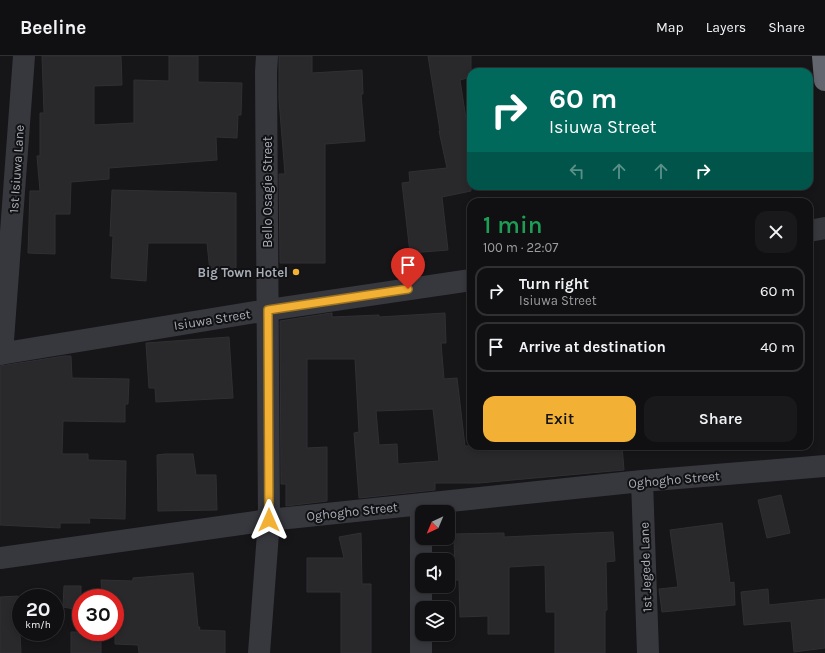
<!DOCTYPE html>
<html lang="en">
<head>
<meta charset="utf-8">
<style>
	:root { --surface:#101012; --page:#19191b; --text:#f1f3f6; --muted:#9c9d9f; --line:#303032; --accent:#f2b134 }
	body { margin:0; font-family:Karla,sans-serif; background:var(--page); color:var(--text); height:100vh; display:flex; flex-direction:column; font-size:15px; white-space:nowrap }
	* { box-sizing:border-box; margin:0 }
	p { font-size:13px; color:var(--muted) }
	.icon { flex:none; width:22px; height:22px; fill:none; stroke:currentColor; stroke-width:2; stroke-linecap:round; stroke-linejoin:round }
	.map { position:relative; flex:1; overflow:hidden }
	.sheet { position:absolute; left:467px; top:142px; width:346px; height:252px; display:flex; flex-direction:column; background:var(--surface); border-radius:12px; box-shadow:0 2px 6px #0003,0 0 0 1px var(--line) }
	.sheet>* { flex:none }
	.guide { position:absolute; left:467px; top:12px; width:346px; height:122px; border-radius:12px; box-shadow:0 2px 6px #0003,0 0 0 1px var(--line); background:#00695c; color:#fff; overflow:hidden }
	.needle { width:26px; rotate:224deg }
	.controls { position:absolute; left:415px; top:449px; display:grid; gap:8px }
	.controls a { display:grid; place-items:center; width:40px; height:40px; border-radius:8px; background:var(--surface); box-shadow:0 2px 6px #0003,0 0 0 1px var(--line); font-size:20px }
	.speed { position:absolute; left:12px; top:533px; display:flex; gap:8px; font-size:20px; font-weight:700; text-align:center }
	.speed>* { display:grid; place-content:center; width:52px; height:52px; border-radius:50%; background:var(--surface); box-shadow:0 2px 6px #0003,0 0 0 1px var(--line); line-height:1 }
	.speed small { font-size:10px; font-weight:400 }
	.speed .limit { border:6px solid #d22; background:#fff; color:#111 }
	.pin { position:absolute; display:grid; place-items:center; width:34px; height:34px; color:#fff; margin:-41px -17px; border-radius:50% 50% 50% 0; rotate:-45deg; box-shadow:0 0 4px #0007 }
	.pin .icon { rotate:45deg }
	.me { position:absolute; width:44px; margin:-22px; rotate:0deg; stroke-linejoin:round; filter:drop-shadow(0 0 3px #0008) }
	.turn { display:flex; align-items:center; gap:14px; height:84px; padding:0 16px; font-size:18px }
	.turn .icon { width:52px; height:52px; stroke-width:2.5 }
	.turn b { display:block; font-size:28px; line-height:34px }
	.lanes { display:flex; align-items:center; height:38px; padding:0 16px; background:#0003; justify-content:center; gap:20px; direction:ltr }
	.lanes .off { opacity:.35 }
	.round { display:grid; place-items:center; flex:none; width:42px; height:42px; border-radius:12px; background:var(--page) }
	.headline { display:flex; align-items:center; justify-content:space-between; height:68px; padding:0 16px }
	h1 { font-size:24px; font-weight:600; line-height:30px; color:#1e9e55 }
	.primary-button { display:flex; gap:8px; margin-top:auto; padding:8px 16px }
	.primary-button a { flex:1; height:46px; border-radius:12px; background:var(--accent); color:#111; font-size:16px; font-weight:600; line-height:46px; text-align:center }
	.primary-button a+a { background:var(--page); color:var(--text) }
	ul { padding:0; list-style:none }
	li { display:flex; align-items:center; gap:12px; height:50px; margin:0 8px 6px; padding:0 8px; border:2px solid var(--line); border-radius:12px }
	li div { flex:1 }
	li b { display:block; font-size:15px }
	li em { font-style:normal }
	header { display:flex; align-items:center; gap:24px; box-sizing:border-box; height:56px; padding:0 20px; background:var(--surface); border-bottom:1px solid var(--line) }
	header strong { font-size:19px }
	nav { display:flex; gap:22px; margin-inline-start:auto; font-size:14px }
	.map>svg:first-child { display:block }
	.building { fill:#29292c; stroke:#303034; fill-rule:evenodd }
	.lines { fill:none; stroke-linecap:round; stroke-linejoin:round }
	.minor { stroke:#37383d; stroke-width:22 }
	.highway { stroke:#63666e; stroke-width:22 }
	.route-casing { stroke:#9d7322; stroke-width:10 }
	.route { stroke:#f2b134; stroke-width:7 }
	.poi-dot { fill:#f2b134; stroke:#111113; stroke-width:1.5 }
	.labels { text-anchor:middle; stroke-width:4; stroke-linejoin:round; paint-order:stroke }
	.street-label { font-size:13px; fill:#a8adb8; stroke:#111113 }
	.poi-label { font-size:13px; font-weight:bold; fill:#a8adb8; stroke:#111113; text-anchor:end }
</style>
</head>
<body>
<header>
<strong>Beeline</strong>
<nav><a>Map</a><a>Layers</a><a>Share</a></nav>
</header>
<div class="map">
<svg width="825" height="597" viewBox="0 0 825 597">
	<rect width="100%" height="100%" fill="#161618"/>
	<path class="building" d="M42 0H121L122 29 94 30V69L134 67V24L169 25V0H198V26L242 27 241 59H238L237 82 216 81 217 104 109 112V123L71 126 70 158H55V198L28 197 30 135H40L37 100H40V57H44Z
		M279 0H312V17L362 14 363 38H361L365 85 325 88V207H280L279 118H285L279 44Z
		M428 0H471V21L460 24 467 69 471 68V135L442 141 448 194 410 197 402 127 410 126 409 116 447 112 439 75H440Z
		M112 134 236 137V212L210 216 207 187H148L146 225 111 222 113 180H110Z
		M331 257H332V261L379 259V261L445 257 446 287H441L444 323 457 322 465 390H622L624 414 479 427H435V434L359 442 354 377 359 376 355 303H307V392L327 391V445L286 450V428H281L280 265ZM433 353 439 405 398 408 397 388 379 389 376 355Z
		M229 281 233 342 156 346 155 332H149L146 287Z
		M64 300H71L72 322 129 323 128 348H125V366L63 365 62 398H88V404L126 405 125 463 89 462 90 467H60V472L0 469V310Z
		M165 398H193L196 419H216L217 454 158 455 157 399Z
		M781 439 790 477 767 482 758 444Z
		M722 467 730 527 734 526 735 549 662 556 659 533 678 531 670 474Z
		M613 476 615 505 606 506 607 554 605 555V597H555V556H546L545 509 509 511V578H488V560L460 561 459 524H455L454 478 504 477V481Z
		M361 477 362 528H371V597H341V536H307V502H344L339 481Z
		M193 517 198 571H200L199 574 225 575V597H139L138 589 115 588V542H102L101 524 133 525V522Z
		M64 530H81V554L63 551Z
		M768 533 769 549 825 543V592L794 596 791 565 744 569 741 536Z
		M18 540 21 597H0V541Z
		M71 576H101V597H71Z"/>
	<g class="lines">
		<path class="minor" d="M809 175 825 172
			M0 298 268 254 471 224
			M2 298 24 0
			M642 425 648 597
			M421 448V597
			M0 502 269 464 642 425 825 410
			M259 597 269 464 266 16 267 0"/>
		<path class="highway" d="M823 0 825 24"/>
	</g>
	<g class="lines">
		<g class="route-casing">
			<path id="route" d="M269 464 268 254 408 233"/>
		</g>
		<use href="#route" class="route"/>
	</g>
	<circle class="poi-dot" cx="296" cy="216" r="4"/>
	<g class="labels">
		<g class="street-label">
			<text transform="translate(16 113) rotate(-86)" y="5">1st Isiuwa Lane</text>
			<text transform="translate(267 136) rotate(-90)" y="5">Bello Osagie Street</text>
			<text transform="translate(212 263) rotate(-9)" y="5">Isiuwa Street</text>
			<text transform="translate(674 423) rotate(-5)" y="5">Oghogho Street</text>
			<text transform="translate(352 455) rotate(-6)" y="5">Oghogho Street</text>
			<text transform="translate(645 511) rotate(-92)" y="5">1st Jegede Lane</text>
		</g>
		<g class="poi-label">
			<text x="288" y="221">Big Town Hotel</text>
		</g>
	</g>
</svg>
<div class="controls">
<a><svg class="needle" viewBox="-14 -14 28 28"><path d="M0-13l5 13h-10z" fill="#e53935"/><path d="M0 13l5-13h-10z" fill="#9c9d9f"/></svg></a>
<a><svg class="icon" aria-label="sound" viewBox="0 0 24 24"><path d="M4 9h4l5-4v14l-5-4H4zM17 9q2 3 0 6"/></svg></a>
<a><svg class="icon" aria-label="layers" viewBox="0 0 24 24"><path d="M12 4l9 5-9 5-9-5zM3 14l9 5 9-5"/></svg></a>
</div>
<div class="speed"><div>20<small>km/h</small></div><div class="limit">30</div></div>
<div class="pin" style="left:408px;top:233px;background:#d93025"><svg class="icon" aria-label="arrive" viewBox="0 0 24 24"><path d="M6 21V4h12l-3 4 3 4H6"/></svg></div>
<svg class="me" style="left:269px;top:464px" viewBox="-20 -20 40 40"><path d="M0-17L14 15 0 8-14 15z" fill="#f2b134" stroke="#fff" stroke-width="4"/></svg>
<div class="guide">
<div class="turn"><svg class="icon" aria-label="right" viewBox="0 0 24 24"><path d="M7 20v-9h11M14 6l5 5-5 5"/></svg><div><b>60 m</b>Isiuwa Street</div></div>
<div class="lanes"><svg class="icon off" aria-label="left" viewBox="0 0 24 24"><path d="M17 20v-9H6M10 6l-5 5 5 5"/></svg><svg class="icon off" aria-label="ahead" viewBox="0 0 24 24"><path d="M12 20V5M6 11l6-6 6 6"/></svg><svg class="icon off" aria-label="ahead" viewBox="0 0 24 24"><path d="M12 20V5M6 11l6-6 6 6"/></svg><svg class="icon" aria-label="right" viewBox="0 0 24 24"><path d="M7 20v-9h11M14 6l5 5-5 5"/></svg></div>
</div>
<section class="sheet">
<div class="headline"><div><h1>1 min</h1><p>100 m · 22:07</p></div><a class="round"><svg class="icon" aria-label="close" viewBox="0 0 24 24"><path d="M6 6l12 12M18 6L6 18"/></svg></a></div>
<ul>
<li><svg class="icon" aria-label="right" viewBox="0 0 24 24"><path d="M7 20v-9h11M14 6l5 5-5 5"/></svg><div><b>Turn right</b><p>Isiuwa Street</p></div><em>60 m</em></li>
<li><svg class="icon" aria-label="arrive" viewBox="0 0 24 24"><path d="M6 21V4h12l-3 4 3 4H6"/></svg><div><b>Arrive at destination</b></div><em>40 m</em></li>
</ul>
<div class="primary-button"><a>Exit</a><a>Share</a></div>
</section>
</div>
</body>
</html>
